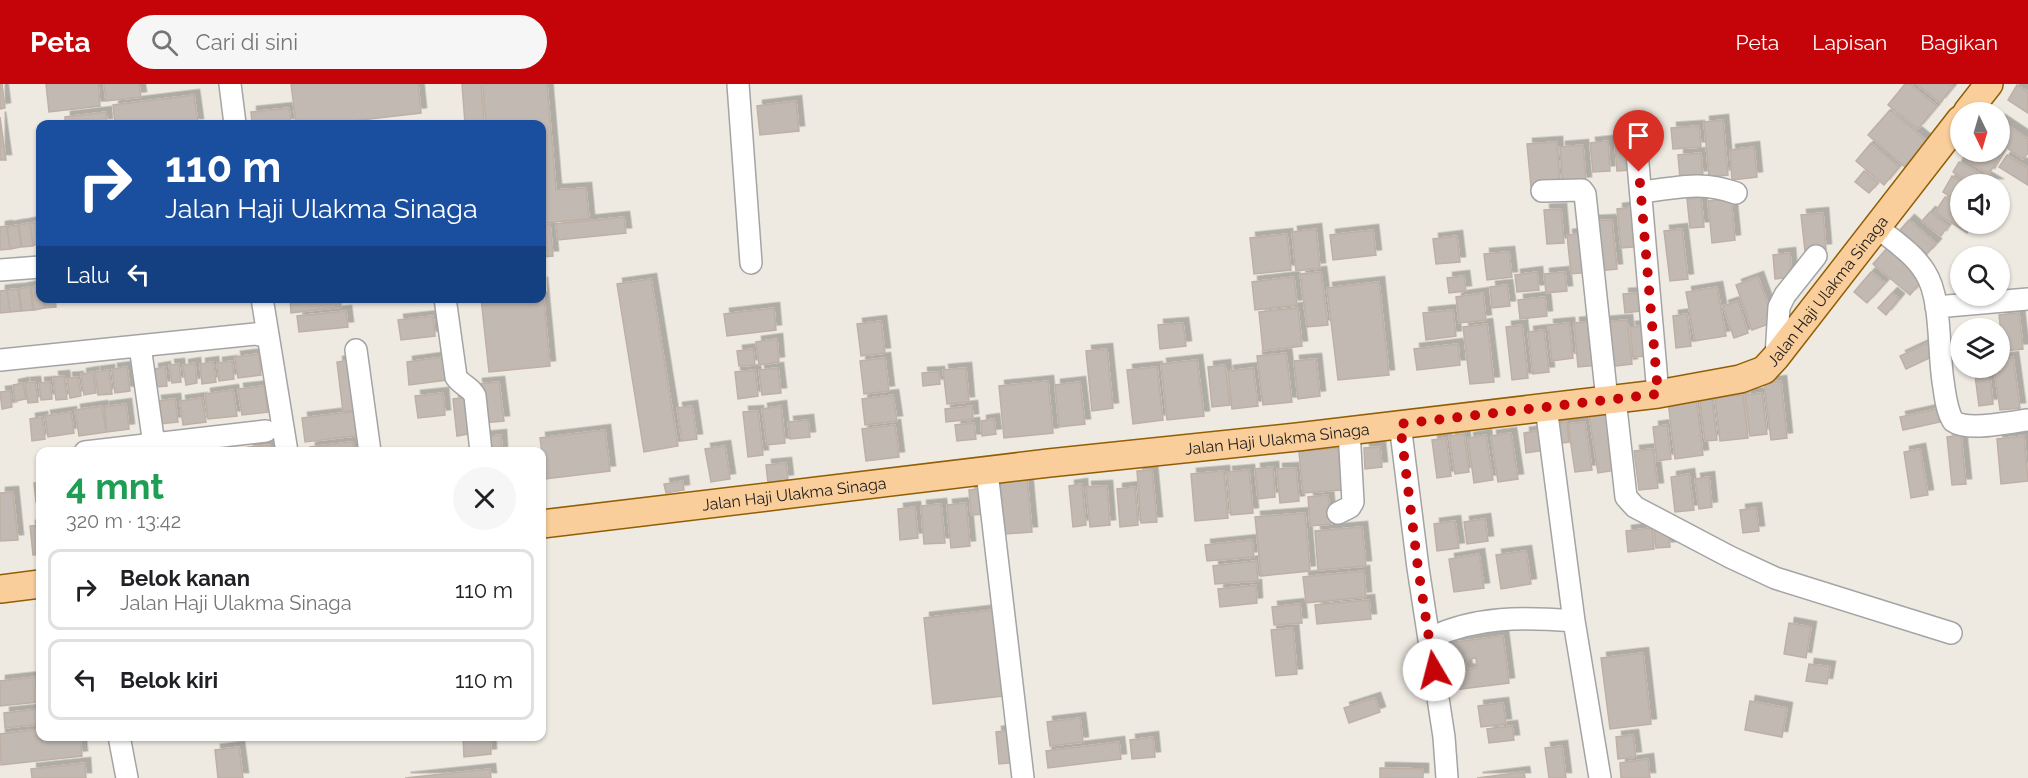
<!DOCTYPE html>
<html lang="id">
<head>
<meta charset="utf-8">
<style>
	:root { --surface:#fff; --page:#f6f6f6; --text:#202124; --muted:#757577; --line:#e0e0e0; --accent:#c5040a }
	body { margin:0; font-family:Raleway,sans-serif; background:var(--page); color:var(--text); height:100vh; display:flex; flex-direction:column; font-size:22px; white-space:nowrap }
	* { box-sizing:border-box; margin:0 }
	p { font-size:20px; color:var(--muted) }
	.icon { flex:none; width:33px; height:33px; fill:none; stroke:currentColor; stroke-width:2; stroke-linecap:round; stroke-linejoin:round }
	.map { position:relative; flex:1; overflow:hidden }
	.details { position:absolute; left:36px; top:363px; width:510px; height:294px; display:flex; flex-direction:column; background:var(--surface); border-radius:12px; box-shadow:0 2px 4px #0004 }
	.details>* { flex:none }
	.top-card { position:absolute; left:36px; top:36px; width:510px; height:183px; border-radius:12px; box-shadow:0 2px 4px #0004; background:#1a4fa0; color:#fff; overflow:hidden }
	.needle { width:39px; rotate:175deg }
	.buttons { position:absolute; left:1950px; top:18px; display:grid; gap:12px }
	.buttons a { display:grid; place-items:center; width:60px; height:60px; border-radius:50%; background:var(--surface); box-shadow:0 2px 4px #0004; font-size:30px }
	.pin { position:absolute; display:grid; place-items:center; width:51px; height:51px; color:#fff; margin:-62px -26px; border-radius:50% 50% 50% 0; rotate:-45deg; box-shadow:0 0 6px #0007 }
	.pin .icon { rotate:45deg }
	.me { position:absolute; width:66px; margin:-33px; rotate:352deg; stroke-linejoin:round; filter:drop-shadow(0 0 4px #0008) }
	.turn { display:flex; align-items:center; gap:21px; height:126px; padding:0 30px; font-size:27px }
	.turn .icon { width:78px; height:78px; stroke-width:2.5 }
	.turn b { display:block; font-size:42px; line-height:51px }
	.then { display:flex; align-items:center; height:57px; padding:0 30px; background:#0003; gap:12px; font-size:22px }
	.round { display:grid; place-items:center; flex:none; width:63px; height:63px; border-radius:32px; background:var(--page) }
	.headline { display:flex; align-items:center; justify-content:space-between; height:102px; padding:0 30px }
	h1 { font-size:36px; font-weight:700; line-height:45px; color:#1e9e55 }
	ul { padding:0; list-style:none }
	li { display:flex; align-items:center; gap:18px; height:81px; margin:0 12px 9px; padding:0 18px; border:3px solid var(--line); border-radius:12px }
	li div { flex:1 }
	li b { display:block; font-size:22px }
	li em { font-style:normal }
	header { display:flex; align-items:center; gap:36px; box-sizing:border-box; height:84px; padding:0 30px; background:var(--accent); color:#fff }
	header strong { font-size:28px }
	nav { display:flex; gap:33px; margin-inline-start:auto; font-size:21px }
	.search { width:420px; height:54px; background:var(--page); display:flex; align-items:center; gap:15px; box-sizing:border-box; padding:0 21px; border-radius:33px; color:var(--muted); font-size:22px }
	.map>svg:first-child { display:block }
	.building { fill:#c2b9b2; stroke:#bfb0a5; stroke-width:1.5; fill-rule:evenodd; filter:url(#shadow) }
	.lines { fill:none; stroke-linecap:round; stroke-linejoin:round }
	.minor-casing { stroke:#a4a4a4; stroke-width:24 }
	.major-casing { stroke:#925e03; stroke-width:30 }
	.minor { stroke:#fff; stroke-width:21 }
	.major { stroke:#face9b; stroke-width:27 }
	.route { stroke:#c5040a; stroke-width:10; stroke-dasharray:0 18 }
	.labels { text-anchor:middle; stroke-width:4.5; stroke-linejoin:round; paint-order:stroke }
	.street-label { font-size:16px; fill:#1d1d1d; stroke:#fff }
</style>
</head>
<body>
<header>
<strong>Peta</strong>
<div class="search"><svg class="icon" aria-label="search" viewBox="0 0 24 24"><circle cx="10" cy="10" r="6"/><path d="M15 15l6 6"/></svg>Cari di sini</div>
<nav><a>Peta</a><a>Lapisan</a><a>Bagikan</a></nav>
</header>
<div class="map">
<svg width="2028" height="694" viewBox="0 0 2028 694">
	<defs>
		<filter id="shadow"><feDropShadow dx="5.5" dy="-5.5" stdDeviation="0" flood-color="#0004"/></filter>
	</defs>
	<rect width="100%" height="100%" fill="#eeeae2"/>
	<path class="building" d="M0 0H2L5 24 0 25Z
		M46 0H98L100 22 49 28Z
		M104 0H139L141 13 106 17Z
		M291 0H418L421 29 326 40H296Z
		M462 0H481L484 40H465Z
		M483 0H547L556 106 586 104 589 135 542 139V40H486Z
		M1905 0H1910L1937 22 1918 45 1888 21Z
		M1917 0H1949L1953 3 1940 19Z
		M2017 1 2028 8V29L2008 16Z
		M194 11 198 40H115L113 21Z
		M796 17 799 47 760 51 757 22Z
		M289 24 291 40H252L251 28Z
		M1890 26 1928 58 1906 84 1868 51Z
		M106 28 107 40H65V33Z
		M0 33 6 76H0Z
		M1723 36 1728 91 1709 93 1704 38Z
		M2000 36 2028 55V69L2023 75 2000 59Z
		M1699 42 1701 63 1673 65 1671 44Z
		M1608 57 1610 87 1593 88 1590 59Z
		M1557 58 1560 100 1531 103 1527 60Z
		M1629 59 1631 86 1617 87 1615 61Z
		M1871 59 1899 83 1884 101 1856 77Z
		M1583 61 1586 98 1563 100 1560 63Z
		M1754 63 1757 93 1732 96 1730 66Z
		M1967 68H1997L2001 70 1989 90 1963 74Z
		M1701 69 1703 92 1680 94 1678 71Z
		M2007 71 2028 84V101L1999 83Z
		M1959 78 1997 100H1973L1953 88Z
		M1864 87 1878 99 1869 109 1855 98Z
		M1952 92 1965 100H1960V119L1943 108Z
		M1945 113 1960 123V140H1973L1967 149 1935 128Z
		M1701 114 1704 143 1690 144 1687 115Z
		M1731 115 1735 156 1712 159 1708 117Z
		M1641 122 1644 162 1621 164 1617 125Z
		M1561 125 1564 159 1547 160 1544 126Z
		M1930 128 1948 142 1941 152 1922 137Z
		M1823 129 1826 165 1805 167 1801 131Z
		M624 133 626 149 558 156 556 140Z
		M1612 136 1617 185 1597 187 1592 137Z
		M1909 136 1936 160 1927 170 1900 146Z
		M40 138V161H33L30 139Z
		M30 139 33 162 22 163 19 141Z
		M550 140 553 172 542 173V141Z
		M18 141 21 163 10 165 7 143Z
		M7 142 10 165 0 166V143Z
		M1316 145 1320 184 1296 187 1292 148Z
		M1682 145 1688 195 1670 197 1664 147Z
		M1373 146 1376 171 1333 176 1330 151Z
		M1587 149 1590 188 1571 190 1567 151Z
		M1287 150 1291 186 1254 190 1250 154Z
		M1457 152 1460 178 1436 180 1433 155Z
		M1889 162 1925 193 1910 211 1873 180Z
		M1509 168 1512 193 1487 196 1484 170Z
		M1790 169 1792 193 1775 195 1773 171Z
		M1321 188 1328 241 1307 243 1300 190Z
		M1537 188 1539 206 1517 208 1515 191Z
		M1565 188 1567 207 1546 209 1544 190Z
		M1871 188 1885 199 1867 219 1854 208Z
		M1464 192 1466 207 1449 209 1447 194Z
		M1294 193 1297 221 1255 226 1252 198Z
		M1758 193 1774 238 1752 246 1736 201Z
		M651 195 678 362 644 368 617 200Z
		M542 198 550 282 489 288 481 214H542Z
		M1379 198 1389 291 1338 296 1327 204Z
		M1507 201 1510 222 1492 224 1490 203Z
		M40 202V214H43L45 224 34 226 31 203Z
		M30 203 33 226 22 227 19 205Z
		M1717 203 1726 252 1695 257 1686 208Z
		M18 205 21 227 10 228 7 206Z
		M7 206 10 228 0 229V207Z
		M1483 209 1486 236 1459 239 1456 213Z
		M1638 209 1640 227 1625 229 1623 210Z
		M1892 209 1899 215 1886 231 1878 224Z
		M1545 213 1547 232 1520 235 1518 216Z
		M44 214H55L56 223 45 224Z
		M290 214H340L341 223 291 229Z
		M1738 217 1748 249 1734 254 1723 222Z
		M774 224 776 246 727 252 724 230Z
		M1298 224 1302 262 1263 267 1259 228Z
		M1453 226 1456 252 1426 256 1423 229Z
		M346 227 348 243 299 248 297 232Z
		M2019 229 2023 265 2003 267 1999 231Z
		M1687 230 1691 262 1676 264 1673 232Z
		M433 232 435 252 401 256 398 236Z
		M1627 236 1632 280 1608 283 1603 238Z
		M881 237 885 269 861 272 857 240Z
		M1593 237 1598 281 1578 283 1574 239Z
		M1183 239 1186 262 1160 265 1158 241Z
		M1569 239 1573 274 1552 277 1548 241Z
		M1487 240 1494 298 1470 300 1463 243Z
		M1522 241 1528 294 1512 296 1506 243Z
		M1644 242 1647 272 1633 273 1630 243Z
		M1544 246 1549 288 1533 290 1528 248Z
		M777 255 779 278 759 281 756 258Z
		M1928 259 1934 272 1906 285 1900 272Z
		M1458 260 1460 281 1417 286 1414 265Z
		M753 265 755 281 739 282 737 267Z
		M1107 265 1113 324 1092 327 1086 267Z
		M1286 269 1292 318 1263 321 1257 272Z
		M259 270 261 291 238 294 235 273Z
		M444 273 447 296 409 301 407 278Z
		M2013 273 2020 324 2000 326 1994 284H2000V275Z
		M885 274 889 307 864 310 860 277Z
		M354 275 361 325 343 328 337 278Z
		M1316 275 1320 312 1298 315 1294 277Z
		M1197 276 1204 332 1167 336 1161 280Z
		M232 277 234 295 219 297 217 279Z
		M213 278 216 298 202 300 200 280Z
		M195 279 197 299 186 301 183 281Z
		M179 280 181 298 172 299 169 281Z
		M1225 281 1230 321 1212 323 1208 283Z
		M127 283 130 307 115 309 112 285Z
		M165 283 167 302 156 303 153 285Z
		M1157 283 1163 336 1133 340 1127 286Z
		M778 284 781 309 762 311 759 286Z
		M966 284 969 318 947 320 943 286Z
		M1253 284 1258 322 1232 325 1228 287Z
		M1974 284H1989L1993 320 1979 322Z
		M109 286 112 310 98 311 95 288Z
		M755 286 758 312 738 315 735 288Z
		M93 288 96 309 84 311 81 290Z
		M939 288 940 300 923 302 922 289Z
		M64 292 67 315 56 316 53 293Z
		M78 293 81 312 70 314 67 294Z
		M1048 297 1053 349 1004 354 999 302Z
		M1781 297 1787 354 1771 356 1764 299Z
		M35 298 38 318 28 319 25 299Z
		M50 298 52 315 41 316 39 299Z
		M499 298 504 337 482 339 477 300Z
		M1080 298 1085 340 1059 343 1055 301Z
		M23 299 26 315 15 317 13 301Z
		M264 302 268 328 242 331 238 305Z
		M233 306 237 332 208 335 205 310Z
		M10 307 12 323 2 325 0 308Z
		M443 309 445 331 418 334 415 312Z
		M1762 309 1767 350 1750 352 1745 311Z
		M893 311 897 337 865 341 862 315Z
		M1743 311 1748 354 1720 357 1715 314Z
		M470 313 474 349 457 352 453 315Z
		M1696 313 1703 371 1675 375 1668 317Z
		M202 314 206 338 183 341 180 317Z
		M175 315 178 338 159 340 156 317Z
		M1712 315 1717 356 1705 357 1700 317Z
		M126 320 129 345 107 348 104 323Z
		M102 322 106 348 79 352 75 326Z
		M692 322 697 355 682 357 677 324Z
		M781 322 785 359 767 361 762 325Z
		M972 322 973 335 946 338 945 325Z
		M1937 325 1940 338 1903 346 1900 333Z
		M359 327 362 351 305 358 302 334Z
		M758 327 763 371 748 373 743 328Z
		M1608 327 1617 386 1598 389 1589 330Z
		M71 328 74 349 48 353 45 332Z
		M42 333 45 355 32 357 30 335Z
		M994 335 996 350 982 352 981 337Z
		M808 336 810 353 790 355 788 338Z
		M1567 338 1569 358 1555 360 1552 340Z
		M1585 338 1592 386 1575 388 1568 340Z
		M974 339 976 355 957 357 955 341Z
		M895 341 899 373 866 377 862 345Z
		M1667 341 1671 375 1657 377 1653 343Z
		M605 346 610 387 545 395 540 354Z
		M1543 346 1545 366 1526 369 1524 349Z
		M1511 349 1518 395 1498 398 1491 352Z
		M1464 350 1469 388 1455 390 1449 352Z
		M501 351 502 368H484L482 353Z
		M1486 351 1493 396 1474 399 1468 354Z
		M1961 351 1966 400 1952 401 1947 353Z
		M2024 352 2028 397 2001 400 1997 355Z
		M1446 354 1451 392 1437 394 1432 356Z
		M352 358 354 368H310V363Z
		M270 361 271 368H248V363Z
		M725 362 730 395 711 398 705 365Z
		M1380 363 1382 383 1365 385 1364 364Z
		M1338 364 1342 406 1303 409 1299 368Z
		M1653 365 1658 404 1639 406 1634 367Z
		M1920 365 1928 411 1911 414 1904 368Z
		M786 379 788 396 768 399 766 381Z
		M1273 383 1275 413 1258 415 1255 385Z
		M1296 384 1299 417 1280 419 1277 385Z
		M1152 386 1157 438 1141 439 1137 387Z
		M1249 386 1253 429 1231 431 1227 388Z
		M1224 387 1228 434 1195 437 1191 390Z
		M1689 390 1694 426 1675 428 1671 393Z
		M1709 393 1712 423 1699 425 1695 395Z
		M1027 394 1032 448 1005 450 1000 396Z
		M683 397 684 406 666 409 664 400Z
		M34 399H40V417L36 418Z
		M1082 400 1086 441 1073 443 1069 402Z
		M1107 402 1110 441 1090 443 1086 403Z
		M1135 403 1138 441 1120 443 1117 405Z
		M985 404 988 430 971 431 969 406Z
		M13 408 18 456 0 457V409Z
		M1328 411 1331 440 1310 442 1308 413Z
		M966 419 970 462 951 464 947 421Z
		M941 420 945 459 924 460 921 422Z
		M915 423 918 454 900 456 898 425Z
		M1756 424 1759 447 1743 449 1740 426Z
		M1305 429 1310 487 1261 492 1255 433Z
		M1485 435 1488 457 1467 460 1464 438Z
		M1455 437 1459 464 1437 467 1434 440Z
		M40 441V470L33 471 30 442Z
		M1362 443 1366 482 1318 486 1315 447Z
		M1668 443 1670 463 1656 464 1654 444Z
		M1652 444 1654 465 1628 468 1626 447Z
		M1252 456 1254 473 1207 477 1205 461Z
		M1526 467 1531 500 1501 505 1496 471Z
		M1479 470 1484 504 1454 508 1449 475Z
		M1256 477 1258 497 1215 500 1213 482Z
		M1364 487 1366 513 1306 519 1303 493Z
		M1256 501 1257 519 1220 523 1218 505Z
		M1369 516 1371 535 1317 540 1315 521Z
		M1300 520 1302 539 1274 541 1272 523Z
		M993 526 1003 612 933 620 924 534Z
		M1789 539 1811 543 1806 574 1784 570Z
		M1293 544 1297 590 1276 592 1271 546Z
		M1503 552 1509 599 1454 606 1448 559ZM1476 574 1477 584 1467 586 1465 576Z
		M1643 569 1651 640 1610 645 1601 574Z
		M1809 580 1830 583 1827 600 1806 597Z
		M36 593 39 618 0 622V597Z
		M1375 614 1380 628 1349 639 1344 624Z
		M1750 617 1787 624 1782 653 1745 646Z
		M1503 619 1506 640 1481 643 1478 622Z
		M40 625V640L5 644 4 629Z
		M1080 634 1083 658 1050 662 1047 638Z
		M1512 642 1514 656 1489 659 1487 645Z
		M40 645V652H80L82 672 1 681 0 650Z
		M1014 646 1018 678 999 680 996 648Z
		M1633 651 1636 673 1618 675 1616 653Z
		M490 652 491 670 464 673 463 654Z
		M1153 653 1155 673 1132 675 1130 656Z
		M1119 658 1121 675 1048 684 1046 667Z
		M1562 662 1566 694H1549L1545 664Z
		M239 663 243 694H218L215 666Z
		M1648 675 1650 694H1621L1620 679Z
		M85 679 86 694H32L31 685Z
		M1380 684 1423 685V694H1380Z
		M490 685 491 694H405Z
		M1524 688 1525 694H1477Z"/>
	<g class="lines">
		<g class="minor-casing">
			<path id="minor" d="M230 0 235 40
				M738 0 751 179
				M1637 68 1658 310
				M1542 107 1582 106 1585 110 1607 316
				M1641 108C1678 104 1700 96 1736 109
				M1878 144C1894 157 1914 170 1925 188 1942 214 1938 266 1943 297 1945 310 1946 325 1953 337 1968 348 2009 338 2028 336
				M0 186 40 183
				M262 214 287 368
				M445 214 456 293C461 301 471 303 475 312L481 368
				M1936 223 2028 215
				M140 262 155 368
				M356 266 370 368
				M1776 273 1779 223 1785 211 1816 172
				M0 276 255 250 260 251
				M1615 315 1626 413 1635 423 1730 473 1775 494 1951 549
				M1546 323 1574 537 1600 694
				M1400 340 1418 484 1444 653 1447 694
				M85 368 266 347
				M987 388 1023 694
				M1338 429 1350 423 1353 418 1349 346
				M1430 554C1477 532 1523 533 1574 537
				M119 652 127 694"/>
		</g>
		<g class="major-casing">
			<g id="major">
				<path d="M1967 28 1989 0"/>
				<path id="s1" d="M542 440 1049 379 1297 353 1658 310 1740 295 1764 286 1776 273 1960 36"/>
				<path d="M0 505 40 500"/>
			</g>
		</g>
		<use href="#minor" class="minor"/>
		<use href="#major" class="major"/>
	</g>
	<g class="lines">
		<path class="route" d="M1434 586 1418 484 1400 340 1658 310 1639 88"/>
	</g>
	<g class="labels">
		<g class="street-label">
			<text dy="6" stroke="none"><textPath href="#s1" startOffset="1334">Jalan Haji Ulakma Sinaga</textPath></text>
			<text dy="6" stroke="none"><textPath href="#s1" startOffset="740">Jalan Haji Ulakma Sinaga</textPath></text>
			<text dy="6" stroke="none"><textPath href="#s1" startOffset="254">Jalan Haji Ulakma Sinaga</textPath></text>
		</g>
	</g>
</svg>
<div class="buttons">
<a><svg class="needle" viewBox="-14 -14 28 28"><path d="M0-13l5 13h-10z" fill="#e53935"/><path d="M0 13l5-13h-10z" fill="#757577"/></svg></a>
<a><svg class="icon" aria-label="sound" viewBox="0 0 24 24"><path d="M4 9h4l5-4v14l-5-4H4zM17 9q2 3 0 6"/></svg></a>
<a><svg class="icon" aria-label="search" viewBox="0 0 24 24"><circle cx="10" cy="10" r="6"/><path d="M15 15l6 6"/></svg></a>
<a><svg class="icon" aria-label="layers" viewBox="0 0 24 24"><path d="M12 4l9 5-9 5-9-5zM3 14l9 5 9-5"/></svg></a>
</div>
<div class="pin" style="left:1639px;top:88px;background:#d93025"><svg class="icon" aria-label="arrive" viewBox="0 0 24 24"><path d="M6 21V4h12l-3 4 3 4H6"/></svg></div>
<svg class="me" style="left:1434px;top:586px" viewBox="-20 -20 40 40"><circle r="19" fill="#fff"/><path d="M0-13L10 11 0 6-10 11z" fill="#c5040a"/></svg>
<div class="top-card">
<div class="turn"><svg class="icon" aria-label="right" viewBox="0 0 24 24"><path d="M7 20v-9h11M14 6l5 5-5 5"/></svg><div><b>110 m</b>Jalan Haji Ulakma Sinaga</div></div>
<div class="then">Lalu<svg class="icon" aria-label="left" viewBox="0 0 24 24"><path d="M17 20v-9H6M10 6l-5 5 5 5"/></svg></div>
</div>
<section class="details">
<div class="headline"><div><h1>4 mnt</h1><p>320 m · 13:42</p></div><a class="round"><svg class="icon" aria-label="close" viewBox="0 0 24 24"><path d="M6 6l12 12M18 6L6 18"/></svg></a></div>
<ul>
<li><svg class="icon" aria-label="right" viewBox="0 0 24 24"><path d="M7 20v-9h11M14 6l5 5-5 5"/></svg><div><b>Belok kanan</b><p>Jalan Haji Ulakma Sinaga</p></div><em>110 m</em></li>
<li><svg class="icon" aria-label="left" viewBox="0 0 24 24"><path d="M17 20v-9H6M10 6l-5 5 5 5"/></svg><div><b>Belok kiri</b></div><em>110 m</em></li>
</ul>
</section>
</div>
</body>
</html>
